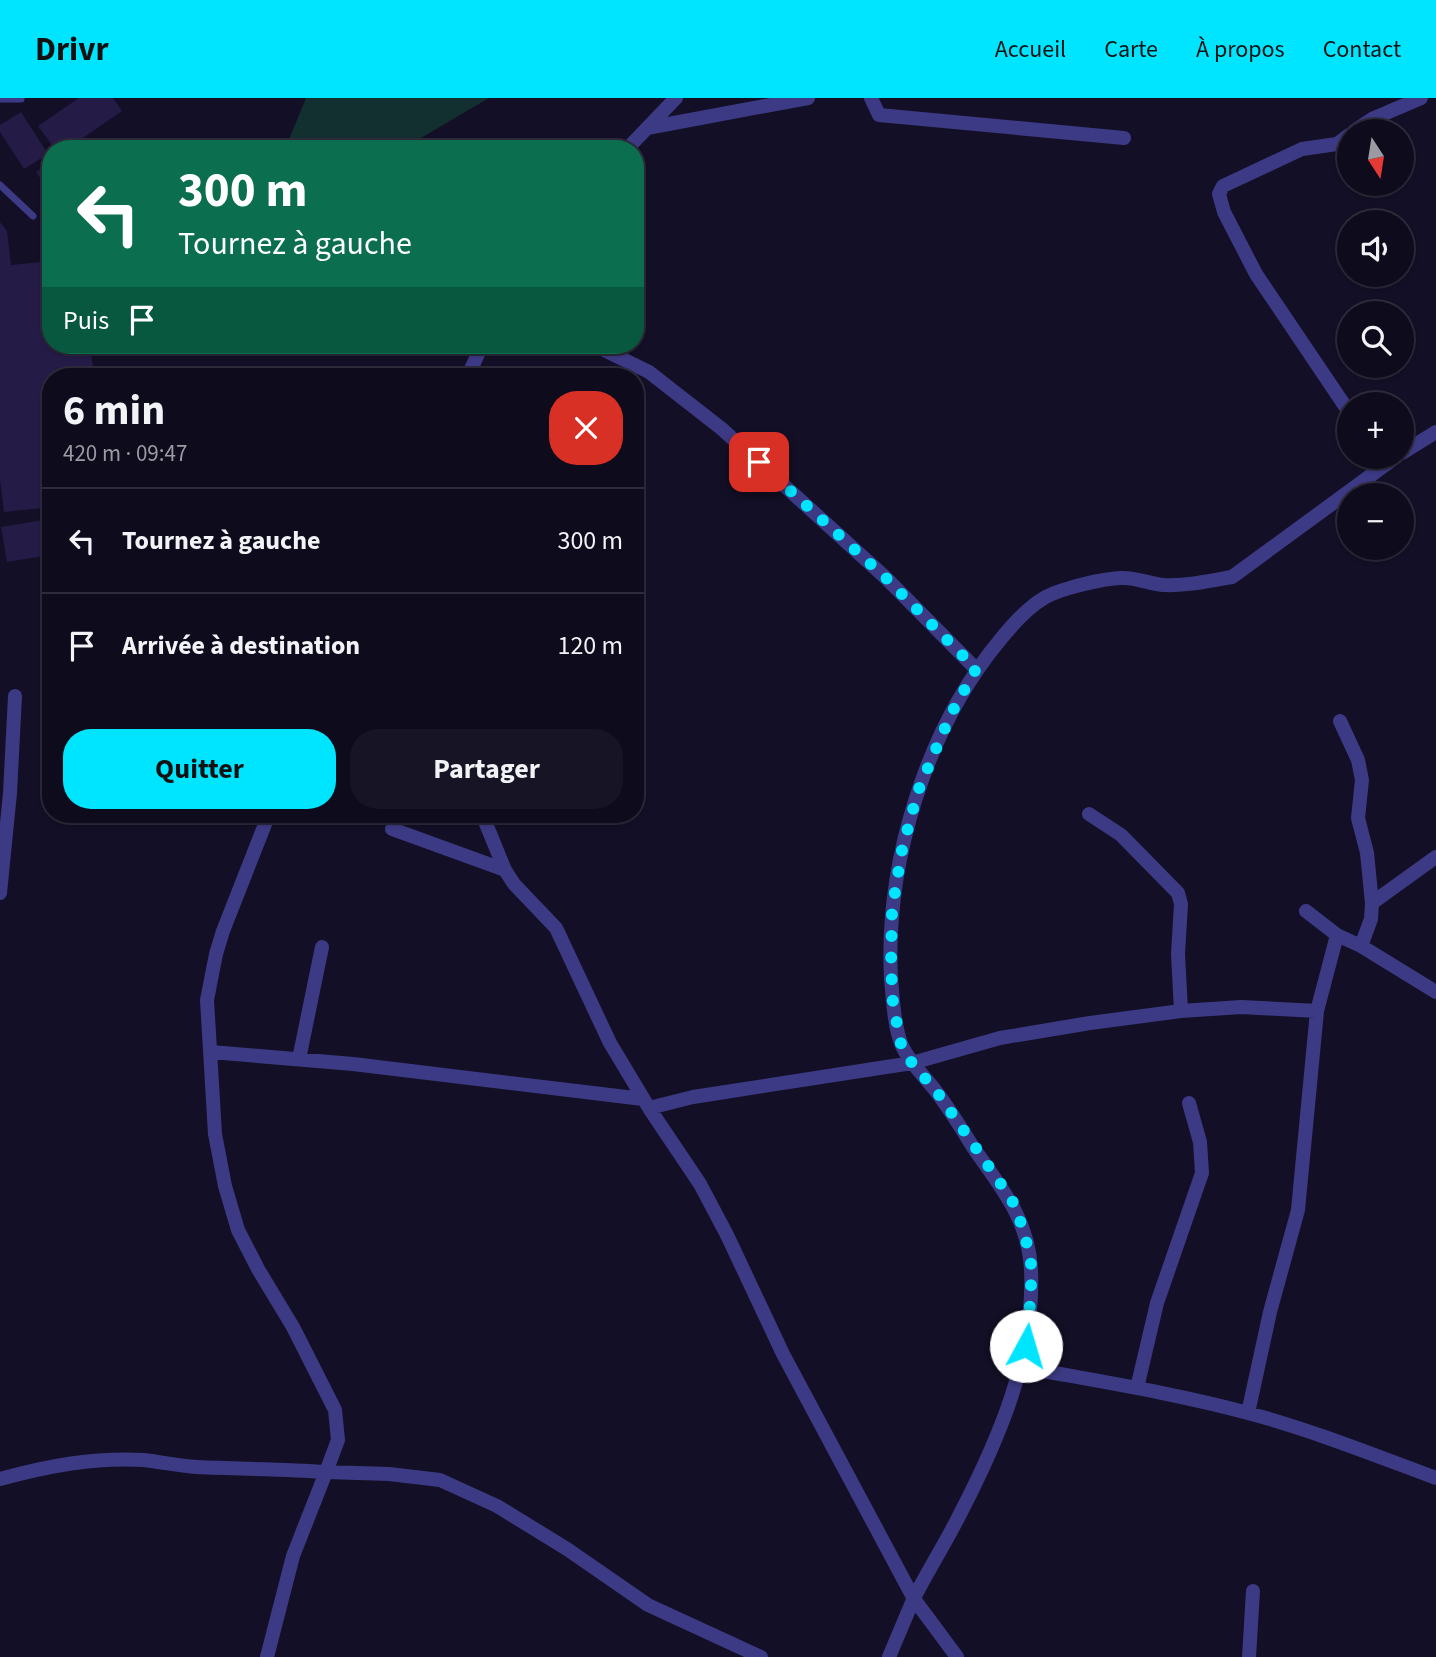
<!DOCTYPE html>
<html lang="fr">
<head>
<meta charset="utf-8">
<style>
	:root { --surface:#0e0b1c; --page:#171425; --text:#f1f3f6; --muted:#9b9ba3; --line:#2e2b3b; --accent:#00e5ff }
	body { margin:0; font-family:"Source Sans 3",sans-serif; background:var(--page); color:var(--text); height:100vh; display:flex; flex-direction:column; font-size:26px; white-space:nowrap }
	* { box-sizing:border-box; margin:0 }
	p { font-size:23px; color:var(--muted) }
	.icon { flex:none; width:38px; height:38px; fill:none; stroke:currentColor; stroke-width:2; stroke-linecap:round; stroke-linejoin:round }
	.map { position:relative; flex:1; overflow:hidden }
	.details { position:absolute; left:42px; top:270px; width:602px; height:455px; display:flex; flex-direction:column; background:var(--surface); border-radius:28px; box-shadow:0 2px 5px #0004,0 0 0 2px var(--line) }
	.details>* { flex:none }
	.guide { position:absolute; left:42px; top:42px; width:602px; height:214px; border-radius:28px; box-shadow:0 2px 5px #0004,0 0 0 2px var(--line); background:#0b6e4f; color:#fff; overflow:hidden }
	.needle { width:46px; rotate:168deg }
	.controls { position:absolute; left:1337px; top:21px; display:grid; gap:14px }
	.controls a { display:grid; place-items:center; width:77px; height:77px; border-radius:50%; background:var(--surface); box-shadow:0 2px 5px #0004,0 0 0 2px var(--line); font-size:35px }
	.pin { position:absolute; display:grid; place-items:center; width:60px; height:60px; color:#fff; margin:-30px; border-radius:14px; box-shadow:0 4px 10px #0006 }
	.me { position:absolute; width:77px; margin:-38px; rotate:6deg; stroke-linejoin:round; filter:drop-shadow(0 0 5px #0008) }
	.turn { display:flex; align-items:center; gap:24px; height:147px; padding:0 21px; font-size:32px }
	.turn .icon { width:91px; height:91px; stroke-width:2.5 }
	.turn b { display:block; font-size:49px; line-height:60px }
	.then { display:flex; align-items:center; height:66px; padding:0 21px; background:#0003; gap:14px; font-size:26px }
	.round { display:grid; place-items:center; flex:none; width:74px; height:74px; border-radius:28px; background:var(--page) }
	.head { display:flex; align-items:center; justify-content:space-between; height:119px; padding:0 21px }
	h1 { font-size:42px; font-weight:700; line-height:52px }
	.button { display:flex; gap:14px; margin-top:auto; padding:14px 21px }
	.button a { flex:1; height:80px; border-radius:28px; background:var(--accent); color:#111; font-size:28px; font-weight:700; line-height:80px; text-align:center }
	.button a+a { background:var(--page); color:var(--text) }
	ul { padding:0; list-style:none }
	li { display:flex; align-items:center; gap:21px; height:105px; padding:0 21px; border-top:2px solid var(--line) }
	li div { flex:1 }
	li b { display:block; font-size:26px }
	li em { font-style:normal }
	header { display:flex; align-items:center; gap:42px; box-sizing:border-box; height:98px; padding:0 35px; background:var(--accent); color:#111 }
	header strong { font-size:33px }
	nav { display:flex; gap:38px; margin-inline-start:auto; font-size:24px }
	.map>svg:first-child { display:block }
	.green { fill:#12302f }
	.building { fill:#241b47 }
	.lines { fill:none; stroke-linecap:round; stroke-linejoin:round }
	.lane { stroke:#3d3a85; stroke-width:7 }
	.street { stroke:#3d3a85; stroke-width:14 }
	.route { stroke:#00e5ff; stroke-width:12; stroke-dasharray:0 21.6 }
</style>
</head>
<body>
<header>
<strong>Drivr</strong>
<nav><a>Accueil</a><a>Carte</a><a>À propos</a><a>Contact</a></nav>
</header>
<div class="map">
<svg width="1436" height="1559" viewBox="0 0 1436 1559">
	<rect width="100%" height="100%" fill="#130f26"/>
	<path class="green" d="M306 0H489L402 51H285Z"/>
	<path class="building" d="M79 0H113L122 13 67 51H55L38 28Z
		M21 14 48 56 24 71 0 34V27Z
		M50 65 51 66V96L36 74Z
		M0 124 7 133 11 167 51 163V247H90L94 278H51V409L4 414 0 382Z
		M43 422 50 457 7 464 1 429Z"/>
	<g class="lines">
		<path class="lane" d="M0 1H21
			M0 87 33 118"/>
		<path class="street" d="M871 0 879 17 1124 40
			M647 30 808 0
			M1354 33 1372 21 1421 0
			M1349 37 1337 46 1302 51 1223 88 1219 96 1224 114 1256 176 1349 314
			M627 51 676 0
			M594 247 649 274 722 331 886 480 976 571
			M468 278 482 247
			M1402 355 1436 334
			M1340 623 1358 662 1362 682 1358 720 1367 755 1372 805 1371 821 1361 848
			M269 716 223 833 216 856 207 902 215 1036 225 1088 238 1132 258 1171 293 1229 335 1312 338 1342 326 1374 389 1376 440 1382 497 1408 567 1451 648 1507 761 1559
			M482 716 505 772 514 786 556 830 610 945 649 1010 700 1086 727 1137 783 1256 914 1501 957 1559
			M1089 716 1121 737 1178 795 1181 806 1178 856 1181 913
			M392 731 505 772
			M0 795 10 695 15 598
			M1372 805 1436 759
			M1306 813 1337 837 1361 848 1436 894
			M211 954 353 966 643 1001
			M299 961 322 849
			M649 1010 693 999 912 965 1000 940 1090 925 1181 913 1241 909 1317 913
			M1022 1269C1097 1283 1174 1295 1248 1315 1312 1332 1374 1357 1436 1380
			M1137 1290 1157 1205 1202 1075 1200 1044 1189 1005
			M1248 1315 1270 1214 1298 1112 1317 913 1337 837
			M0 1381C48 1368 94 1359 144 1362 161 1364 179 1368 197 1369 240 1371 283 1371 326 1374L293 1458 267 1559
			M889 1559C897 1540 905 1521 913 1502 927 1474 945 1446 959 1418 999 1341 1035 1258 1031 1171 1028 1119 1000 1089 973 1049 961 1030 949 1010 935 992 924 978 910 965 902 948 894 928 893 902 891 881 885 765 926 631 1000 542 1012 527 1027 510 1044 500 1059 491 1107 479 1124 480 1137 480 1151 486 1164 487 1187 488 1210 483 1232 479L1396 359
			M1249 1559 1253 1493"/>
	</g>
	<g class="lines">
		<path class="route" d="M759 364 886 480 976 571 951 616 918 693 902 752 892 812 891 869 893 906 901 946 912 965 937 994 1012 1102 1024 1133 1031 1166V1196L1026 1248"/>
	</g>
</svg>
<div class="controls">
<a><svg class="needle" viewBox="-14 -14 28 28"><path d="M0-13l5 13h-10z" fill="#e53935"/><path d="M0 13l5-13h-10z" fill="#9b9ba3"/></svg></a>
<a><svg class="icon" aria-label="sound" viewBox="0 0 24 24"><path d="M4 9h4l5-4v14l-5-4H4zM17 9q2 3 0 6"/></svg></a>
<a><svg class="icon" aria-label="search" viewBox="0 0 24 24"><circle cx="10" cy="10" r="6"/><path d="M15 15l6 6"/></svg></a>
<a>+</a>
<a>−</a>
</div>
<div class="pin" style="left:759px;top:364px;background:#d93025"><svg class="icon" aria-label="arrive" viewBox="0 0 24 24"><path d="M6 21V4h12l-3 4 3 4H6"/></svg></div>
<svg class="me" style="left:1026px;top:1248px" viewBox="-20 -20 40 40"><circle r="19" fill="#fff"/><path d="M0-13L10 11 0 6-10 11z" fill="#00e5ff"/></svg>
<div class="guide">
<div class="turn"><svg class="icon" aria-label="left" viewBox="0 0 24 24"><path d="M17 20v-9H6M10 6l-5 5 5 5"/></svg><div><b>300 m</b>Tournez à gauche</div></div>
<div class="then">Puis<svg class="icon" aria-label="arrive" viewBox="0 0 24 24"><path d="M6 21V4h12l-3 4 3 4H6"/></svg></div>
</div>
<section class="details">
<div class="head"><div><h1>6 min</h1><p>420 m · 09:47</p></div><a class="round" style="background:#d93025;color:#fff"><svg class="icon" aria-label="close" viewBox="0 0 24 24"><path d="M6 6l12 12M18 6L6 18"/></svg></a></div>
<ul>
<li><svg class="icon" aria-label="left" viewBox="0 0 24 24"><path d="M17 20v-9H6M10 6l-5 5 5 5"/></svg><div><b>Tournez à gauche</b></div><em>300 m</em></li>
<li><svg class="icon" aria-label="arrive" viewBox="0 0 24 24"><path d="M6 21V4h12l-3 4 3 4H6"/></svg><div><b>Arrivée à destination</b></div><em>120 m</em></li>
</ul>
<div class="button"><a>Quitter</a><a>Partager</a></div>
</section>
</div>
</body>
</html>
